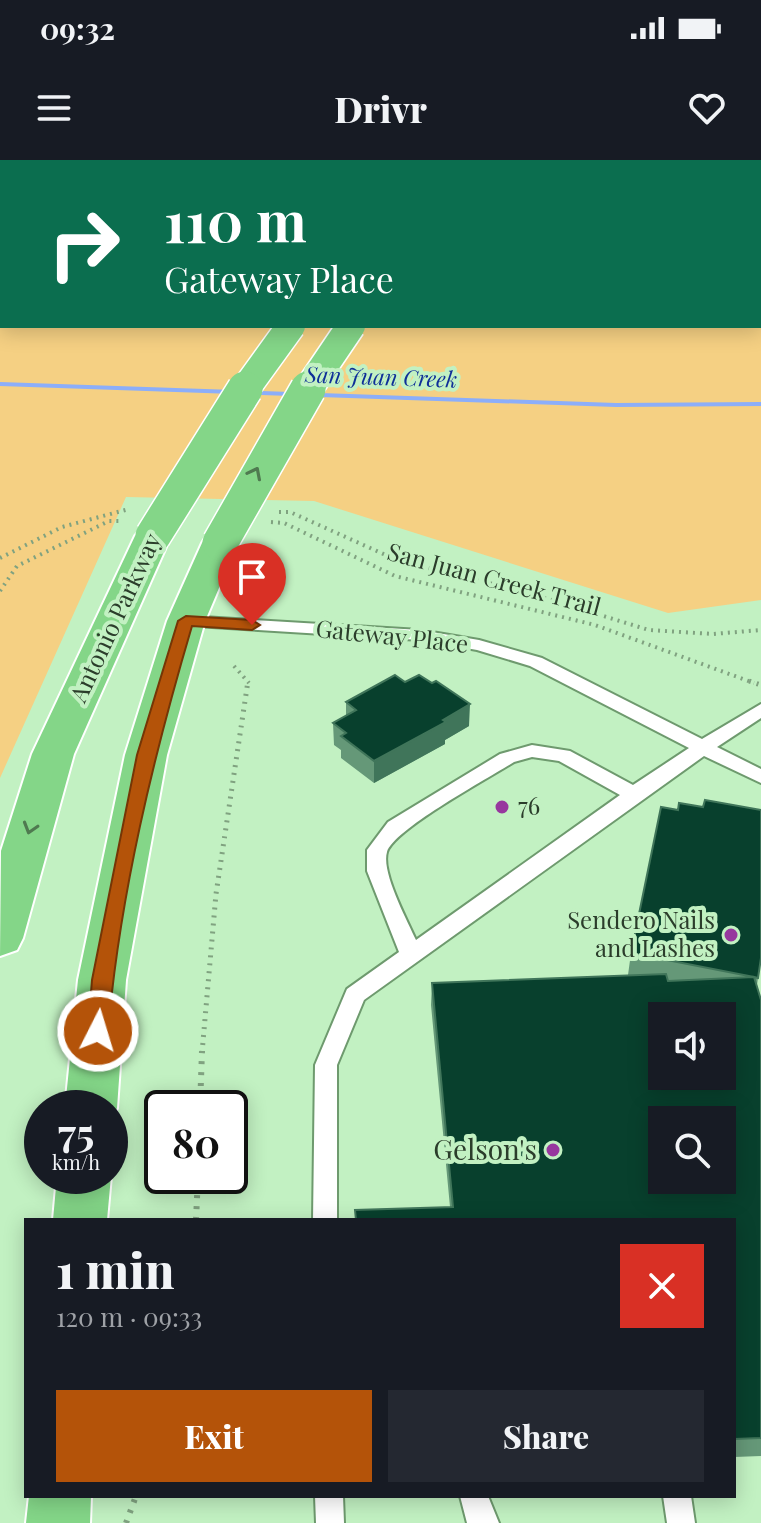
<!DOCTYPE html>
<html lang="en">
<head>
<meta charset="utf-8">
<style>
	:root { --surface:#171b24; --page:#242831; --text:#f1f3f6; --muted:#9ea1a6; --accent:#b45309 }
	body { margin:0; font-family:"Playfair Display",serif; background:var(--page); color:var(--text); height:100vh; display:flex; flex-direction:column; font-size:30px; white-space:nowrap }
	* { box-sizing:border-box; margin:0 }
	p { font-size:26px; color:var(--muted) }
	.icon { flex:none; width:44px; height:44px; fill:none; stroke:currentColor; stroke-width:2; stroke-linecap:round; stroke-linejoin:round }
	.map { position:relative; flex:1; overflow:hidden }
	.drawer { position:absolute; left:24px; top:1058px; width:712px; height:280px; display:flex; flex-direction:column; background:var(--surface); border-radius:0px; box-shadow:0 4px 20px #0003 }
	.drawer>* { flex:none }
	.top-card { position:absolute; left:0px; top:0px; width:762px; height:168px; box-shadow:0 4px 20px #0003; background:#0b6e4f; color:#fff; overflow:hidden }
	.buttons { position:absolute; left:648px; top:842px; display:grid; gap:16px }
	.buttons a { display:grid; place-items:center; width:88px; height:88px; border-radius:0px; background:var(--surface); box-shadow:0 4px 20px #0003; font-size:40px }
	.speed { position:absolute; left:24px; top:930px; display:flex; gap:16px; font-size:40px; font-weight:700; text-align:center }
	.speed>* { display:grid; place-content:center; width:104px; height:104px; border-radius:50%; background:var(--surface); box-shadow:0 4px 20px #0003; line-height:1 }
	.speed small { font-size:20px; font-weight:400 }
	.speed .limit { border:4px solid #111; border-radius:12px; background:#fff; color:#111 }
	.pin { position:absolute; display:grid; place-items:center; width:68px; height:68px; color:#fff; margin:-82px -34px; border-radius:50% 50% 50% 0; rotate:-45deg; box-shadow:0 0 8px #0007 }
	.pin .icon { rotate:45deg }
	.me { position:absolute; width:88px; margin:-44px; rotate:5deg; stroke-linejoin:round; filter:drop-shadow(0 0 6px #0008) }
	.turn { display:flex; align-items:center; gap:28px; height:168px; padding:0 32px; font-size:36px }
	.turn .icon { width:104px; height:104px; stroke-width:2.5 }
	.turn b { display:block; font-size:56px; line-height:68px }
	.round { display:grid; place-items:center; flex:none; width:84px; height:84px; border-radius:0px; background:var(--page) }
	.summary { display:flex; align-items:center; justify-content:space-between; height:136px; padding:0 32px }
	h1 { font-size:48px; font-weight:800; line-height:60px }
	.action { display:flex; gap:16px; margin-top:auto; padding:16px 32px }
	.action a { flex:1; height:92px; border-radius:0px; background:var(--accent); color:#fff; font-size:32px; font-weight:800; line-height:92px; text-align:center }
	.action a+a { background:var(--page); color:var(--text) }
	.status { display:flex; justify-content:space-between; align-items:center; height:56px; padding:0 40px; background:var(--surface); direction:ltr }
	.status svg { height:22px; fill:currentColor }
	header { display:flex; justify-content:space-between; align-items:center; height:104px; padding:0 32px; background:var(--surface); font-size:36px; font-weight:800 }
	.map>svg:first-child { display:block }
	.green { fill:#f5d083 }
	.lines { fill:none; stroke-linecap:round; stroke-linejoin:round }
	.stream { fill:#8caef9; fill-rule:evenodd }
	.service-casing { stroke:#6e9a6e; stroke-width:4 }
	.tertiary-casing { stroke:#6e9a6e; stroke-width:4 }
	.trunk-casing { stroke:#fff; stroke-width:4 }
	.path-far3 { stroke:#80a280; stroke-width:3; stroke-dasharray:1 4; stroke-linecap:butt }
	.path-far2 { stroke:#80a280; stroke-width:4; stroke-dasharray:2 5; stroke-linecap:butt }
	.path-far1 { stroke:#80a280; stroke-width:5; stroke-dasharray:2 6; stroke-linecap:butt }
	.path { stroke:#80a280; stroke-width:6; stroke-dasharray:3 8; stroke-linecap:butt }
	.service { fill:#fff; fill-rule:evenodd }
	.tertiary { fill:#fff; fill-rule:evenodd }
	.trunk { fill:#84d688; fill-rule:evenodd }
	.trunk-bridge-far1-casing { stroke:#fff; stroke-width:31; stroke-linecap:butt }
	.trunk-bridge-casing { stroke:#fff; stroke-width:38; stroke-linecap:butt }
	.trunk-bridge-far1 { stroke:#84d688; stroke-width:28 }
	.trunk-bridge { stroke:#84d688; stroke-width:35 }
	.wall { fill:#659878 }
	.shaded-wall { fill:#40755a }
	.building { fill:#08402d; stroke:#40755a; stroke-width:2; fill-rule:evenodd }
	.oneway { stroke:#4f7a50 }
	.route { fill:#b45309; stroke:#753606; stroke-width:2 }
	.poi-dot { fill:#97379e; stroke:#c2f1c2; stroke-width:3 }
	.labels { text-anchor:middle; stroke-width:8; stroke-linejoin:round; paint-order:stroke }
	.far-water-label { font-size:22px; font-style:italic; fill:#0e2f98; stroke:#c2f1c2 }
	.street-label { font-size:24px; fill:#2b3d2b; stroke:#c2f1c2 }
	.poi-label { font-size:24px; fill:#2b3d2b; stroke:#c2f1c2; text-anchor:start }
	.near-poi-label { font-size:28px; fill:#2b3d2b; stroke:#c2f1c2; text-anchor:end }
</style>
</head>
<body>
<div class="status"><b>09:32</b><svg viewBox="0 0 49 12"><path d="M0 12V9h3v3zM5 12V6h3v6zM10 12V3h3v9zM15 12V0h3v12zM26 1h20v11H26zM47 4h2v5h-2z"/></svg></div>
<header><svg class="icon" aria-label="menu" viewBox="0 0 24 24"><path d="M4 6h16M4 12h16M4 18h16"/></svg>Drivr<svg class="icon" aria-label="heart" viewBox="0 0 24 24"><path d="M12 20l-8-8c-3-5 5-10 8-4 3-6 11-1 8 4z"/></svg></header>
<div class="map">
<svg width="761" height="1363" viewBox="0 0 761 1363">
	<rect width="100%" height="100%" fill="#c2f1c2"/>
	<path class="green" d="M537 0H761V440L668 453 314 341 126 337 0 618V22L2 166H760V2H535Z"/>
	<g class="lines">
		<path class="stream" d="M0 222 616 243 761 242V246L616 247 0 226Z"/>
		<g class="service-casing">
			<path id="service" d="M761 0V6H760V2H755Z
				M186 456 420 470 479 480 542 498 702 579 761 544V558L717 587 761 609V623L704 596 364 840 337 905V1060H313L315 905 347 829 399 792 367 711V690L388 662 500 594 532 585 570 591 633 625 689 588 530 506 477 490 420 480 180 465 177 461ZM532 597 559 601 620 635 416 780C407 760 381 712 387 692 394 669 489 618 514 602Z
				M315 1336H343L344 1363H316Z
				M460 1336H488L499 1363H467Z
				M663 1336H691L695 1363H667Z"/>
		</g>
		<g class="tertiary-casing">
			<path id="tertiary" d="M0 0H12L13 2H2L0 11Z
				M31 0H87L30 2Z"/>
		</g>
		<g class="trunk-casing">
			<path id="trunk" d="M153 365 165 369 171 376 74 594 23 778 17 790 0 796 1 691 32 594 135 376 141 369Z
				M220 372 233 375 238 383 205 461 167 595 126 820 117 948 110 962V948H65L78 820 125 595 167 461 202 383 207 375Z
				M110 1014 111 1016 107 1060H53L57 1016Z
				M29 1336H91L90 1363H26Z"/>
		</g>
		<path class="path-far3" d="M193 0 202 2
			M172 2 175 0
			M678 2 682 0"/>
		<path class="path-far2" d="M279 352H290L399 401 522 431 649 470 713 474 761 470
			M271 362 284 363 395 416 595 465 754 523
			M0 398 62 367 129 349
			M0 431 17 406 109 361H121
			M234 506 249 523"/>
		<path class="path-far1" d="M749 521 761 525
			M202 893 216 734 248 521"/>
		<path class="path" d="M200 948 202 891
			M196 1060 198 1016
			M126 1363 136 1336"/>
		<use href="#service" class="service"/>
		<use href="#tertiary" class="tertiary"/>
		<use href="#trunk" class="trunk"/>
		<g class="trunk-bridge-far1-casing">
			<path id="trunk-bridge-far1" d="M244 231 291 166
				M307 231 351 166"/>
		</g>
		<g class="trunk-bridge-casing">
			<path id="trunk-bridge" d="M153 376 245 229
				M220 383 308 229"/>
		</g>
		<use href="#trunk-bridge-far1" class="trunk-bridge-far1"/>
		<use href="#trunk-bridge" class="trunk-bridge"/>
	</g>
	<path class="wall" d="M346 542 469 566 445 580V584L374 623 341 598V590L334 585 333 563 346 556Z
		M631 793 758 818 757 825 761 840V1296L734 1297V1060L450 1047 431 845 432 823 632 816 628 815Z"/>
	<path class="shaded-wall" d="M470 544 469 566 445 580V584L374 623V601Z"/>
	<path class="building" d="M395 515 405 522 419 515 432 523 436 521 470 544 443 560 446 562 374 601 341 576 346 573 333 563 356 550 346 542Z
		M705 640 761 650V798L758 818 754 817 761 840V1278L734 1279V1060H356L355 1050 453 1047 432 823 666 814 668 821 754 817 631 793 661 647 678 650 679 643 703 647ZM662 856H722V916H662ZM662 960H722V1020H662Z"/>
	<defs><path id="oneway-chevron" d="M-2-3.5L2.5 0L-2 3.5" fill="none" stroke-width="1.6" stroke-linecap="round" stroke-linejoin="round" transform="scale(2)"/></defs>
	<g class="oneway">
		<use href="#oneway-chevron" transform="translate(255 313) rotate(-63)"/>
		<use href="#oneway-chevron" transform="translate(30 668) rotate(107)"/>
	</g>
	<path class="route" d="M186 456 252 460 260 465 252 470 192 466C153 598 120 734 108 871L105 877H91L88 871 92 820 137 595 178 461Z"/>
	<g class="poi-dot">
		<circle cx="502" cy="647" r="8"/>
		<circle cx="731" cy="775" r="8"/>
		<circle cx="553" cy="990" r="8"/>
	</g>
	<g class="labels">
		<g class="far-water-label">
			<text transform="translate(381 217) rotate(2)" y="8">San Juan Creek</text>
		</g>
		<g class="street-label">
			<text transform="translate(494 420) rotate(15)" y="8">San Juan Creek Trail</text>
			<text transform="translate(116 458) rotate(-65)" y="8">Antonio Parkway</text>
			<text transform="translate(392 477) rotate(6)" y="8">Gateway Place</text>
		</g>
		<g class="poi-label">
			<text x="518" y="655">76</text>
			<text x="715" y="769" text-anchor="end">Sendero Nails<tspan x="715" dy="28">and Lashes</tspan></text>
		</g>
		<g class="near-poi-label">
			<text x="537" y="1000">Gelson's</text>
		</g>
	</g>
</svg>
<div class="buttons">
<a><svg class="icon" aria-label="sound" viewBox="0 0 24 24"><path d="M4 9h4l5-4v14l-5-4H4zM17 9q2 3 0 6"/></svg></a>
<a><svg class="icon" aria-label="search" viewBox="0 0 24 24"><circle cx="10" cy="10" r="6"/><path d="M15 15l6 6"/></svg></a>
</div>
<div class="speed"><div>75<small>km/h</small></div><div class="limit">80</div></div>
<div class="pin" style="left:252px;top:465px;background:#d93025"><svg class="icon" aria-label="arrive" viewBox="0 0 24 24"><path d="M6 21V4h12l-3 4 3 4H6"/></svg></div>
<svg class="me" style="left:98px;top:871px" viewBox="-20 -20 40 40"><circle r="17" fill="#b45309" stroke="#fff" stroke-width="3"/><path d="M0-11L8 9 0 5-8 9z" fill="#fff"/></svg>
<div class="top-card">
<div class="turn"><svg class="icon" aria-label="right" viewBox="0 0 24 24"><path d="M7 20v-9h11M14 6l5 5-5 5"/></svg><div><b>110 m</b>Gateway Place</div></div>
</div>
<section class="drawer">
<div class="summary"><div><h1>1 min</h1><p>120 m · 09:33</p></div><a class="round" style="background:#d93025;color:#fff"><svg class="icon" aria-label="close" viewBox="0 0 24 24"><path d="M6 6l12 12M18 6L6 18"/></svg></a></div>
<div class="action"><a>Exit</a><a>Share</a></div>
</section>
</div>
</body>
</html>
